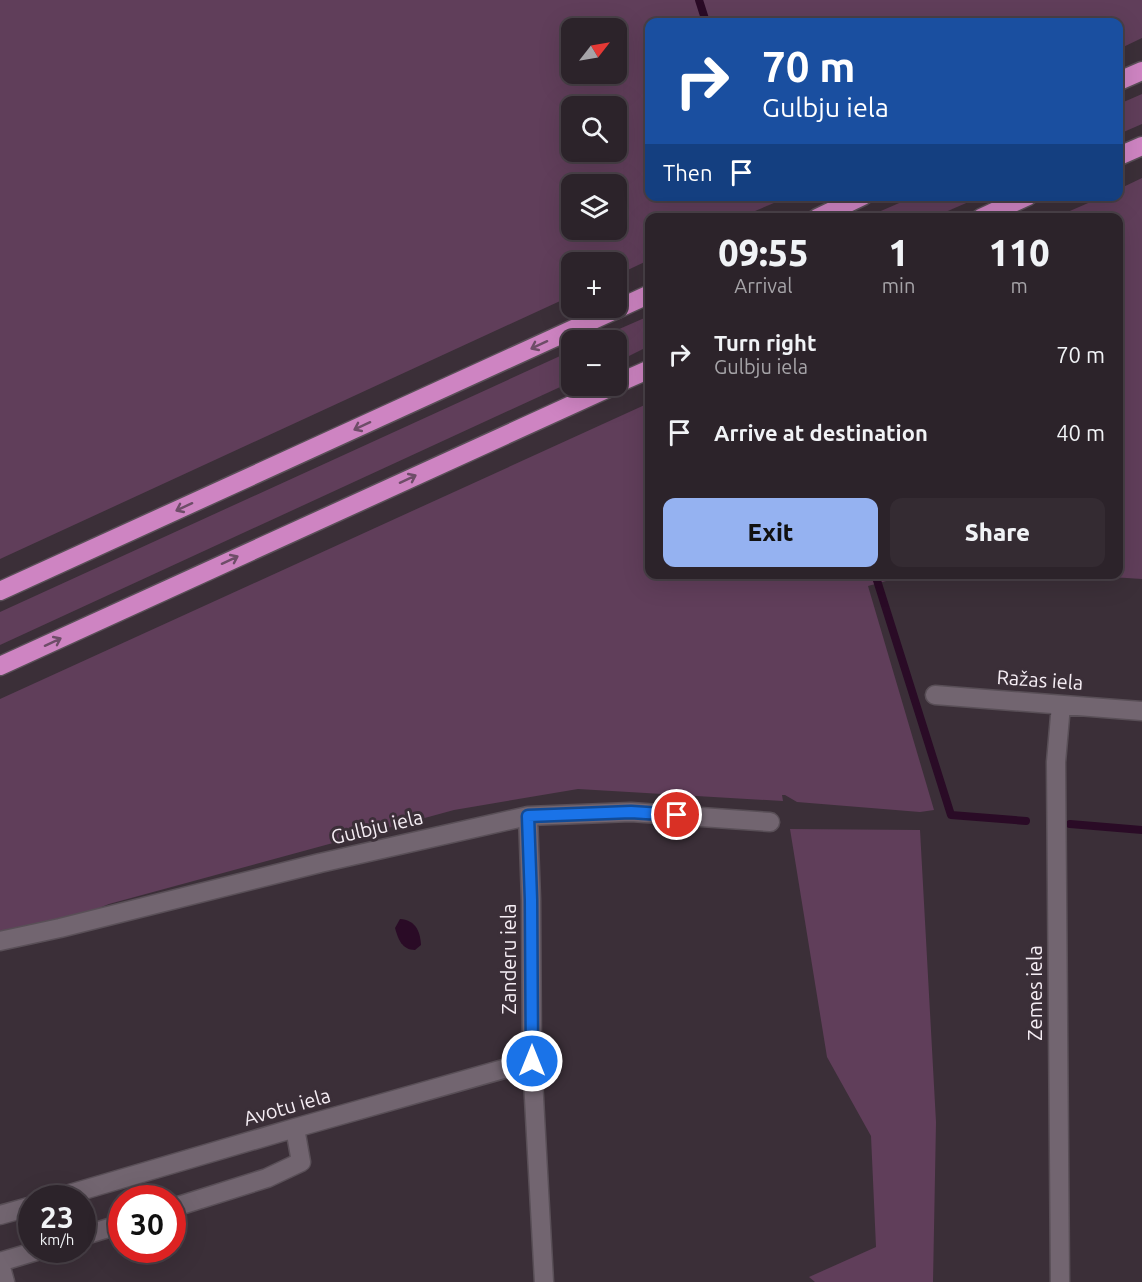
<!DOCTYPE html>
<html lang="en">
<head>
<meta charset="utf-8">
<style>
	:root { --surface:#2c232a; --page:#342b32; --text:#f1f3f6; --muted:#a6a4a8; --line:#484047; --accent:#95b2f1 }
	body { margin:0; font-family:Ubuntu,sans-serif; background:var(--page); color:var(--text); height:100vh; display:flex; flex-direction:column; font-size:22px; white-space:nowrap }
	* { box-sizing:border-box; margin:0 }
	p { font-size:20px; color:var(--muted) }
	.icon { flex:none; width:33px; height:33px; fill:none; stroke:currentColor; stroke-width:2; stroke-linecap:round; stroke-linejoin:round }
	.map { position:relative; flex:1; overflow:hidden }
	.panel { position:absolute; left:645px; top:213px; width:478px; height:366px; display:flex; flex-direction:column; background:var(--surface); border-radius:12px; box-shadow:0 6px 24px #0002,0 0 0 2px var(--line) }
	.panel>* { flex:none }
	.guide { position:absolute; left:645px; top:18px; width:478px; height:183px; border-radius:12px; box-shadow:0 6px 24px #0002,0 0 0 2px var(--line); background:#1a4fa0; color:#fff; overflow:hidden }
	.needle { width:39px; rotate:59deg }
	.buttons { position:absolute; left:561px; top:18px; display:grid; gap:12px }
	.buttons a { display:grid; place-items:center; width:66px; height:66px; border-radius:12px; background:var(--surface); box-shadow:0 6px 24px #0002,0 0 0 2px var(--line); font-size:30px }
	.speed { position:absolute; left:18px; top:1185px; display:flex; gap:12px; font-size:30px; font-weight:700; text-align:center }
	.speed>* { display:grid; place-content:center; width:78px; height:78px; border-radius:50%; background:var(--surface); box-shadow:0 6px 24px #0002,0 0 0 2px var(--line); line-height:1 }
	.speed small { font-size:15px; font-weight:400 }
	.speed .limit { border:9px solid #d22; background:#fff; color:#111 }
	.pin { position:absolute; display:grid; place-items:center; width:51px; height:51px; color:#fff; margin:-26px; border:3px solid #fff; border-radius:50%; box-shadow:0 2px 6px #0007 }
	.me { position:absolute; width:66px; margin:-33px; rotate:0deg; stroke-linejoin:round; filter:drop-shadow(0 0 4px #0008) }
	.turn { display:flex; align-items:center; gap:21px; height:126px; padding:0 18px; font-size:27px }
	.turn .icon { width:78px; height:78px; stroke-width:2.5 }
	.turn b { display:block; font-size:42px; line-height:51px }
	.then { display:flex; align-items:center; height:57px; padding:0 18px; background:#0003; gap:12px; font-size:22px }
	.eta { display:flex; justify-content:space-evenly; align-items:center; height:102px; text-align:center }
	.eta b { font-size:36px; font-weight:800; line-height:42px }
	.button { display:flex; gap:12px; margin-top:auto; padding:12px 18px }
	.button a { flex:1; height:69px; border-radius:12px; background:var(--accent); color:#111; font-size:24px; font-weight:800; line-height:69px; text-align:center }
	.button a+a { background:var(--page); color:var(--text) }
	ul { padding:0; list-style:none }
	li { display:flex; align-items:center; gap:18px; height:78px; padding:0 18px }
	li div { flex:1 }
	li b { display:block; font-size:22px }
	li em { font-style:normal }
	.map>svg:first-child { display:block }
	.green { fill:#603e5a; fill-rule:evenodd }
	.water { fill:#2a0b26 }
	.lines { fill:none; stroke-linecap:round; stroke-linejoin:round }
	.stream { stroke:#2a0b26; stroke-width:8 }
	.minor-casing { stroke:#594f57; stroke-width:21 }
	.highway-casing { stroke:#594f57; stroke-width:21 }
	.minor { stroke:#726570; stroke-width:18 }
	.highway { stroke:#ce84c2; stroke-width:18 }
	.oneway { stroke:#6e4d68 }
	.route-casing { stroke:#114b97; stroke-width:15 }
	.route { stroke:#1a73e8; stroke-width:10 }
	.labels { text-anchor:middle; stroke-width:6; stroke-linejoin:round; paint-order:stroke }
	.street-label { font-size:20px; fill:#f5edf4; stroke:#3b2f38 }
</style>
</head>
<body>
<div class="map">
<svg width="1142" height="1282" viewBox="0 0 1142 1282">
	<rect width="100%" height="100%" fill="#3b2f38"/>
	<path class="green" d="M0 0H1142V38L1119 49V22H650V196L788 197 741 217 650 218 649 260 617 275 616 262H572L571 296 0 559ZM572 28H616V74H572ZM616 106V152H572V106ZM616 184V230H572V184Z
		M1142 94V124L1119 134V104Z
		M1142 178V579L1081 575 1119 574V218L1056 217 1102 197 1119 196V189Z
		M913 197V196L980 197 934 217H867Z
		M649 316V346L617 362 616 340H594Z
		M571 351V382L0 645V612Z
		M649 403 650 574 908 575 868 586 934 810 920 812 797 802 785 795H782L783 801 578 789 454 810 109 904 64 922 0 936V699Z
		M790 829 920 830 936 1122 933 1282H815L809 1277 876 1247 871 1136 827 1057Z"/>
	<path class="water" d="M400 919C415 920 420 930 421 945L415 950C402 950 398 939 395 928Z"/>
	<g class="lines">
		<path class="stream" d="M699 0 706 22
			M875 574 951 815 1026 821
			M1070 824 1142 830"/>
		<g class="minor-casing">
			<path id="minor" d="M935 695 1142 711
				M528 816 531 900 532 1061 544 1282
				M0 941 60 928 320 863 528 816 631 812 770 822
				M56 1198 295 1128 532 1061
				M172 1208 267 1178 301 1162 295 1128
				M0 1215 32 1206
				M82 1236 122 1224
				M0 1262 40 1250
				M0 1264 5 1282
				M1060 1282 1056 762 1061 705"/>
		</g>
		<g class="highway-casing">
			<path id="highway" d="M1119 81 1142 71
				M1119 156 1142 146
				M817 218 863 196
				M981 218 1028 196
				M616 384 650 369
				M0 591 650 294
				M0 666 613 386"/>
		</g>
		<use href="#minor" class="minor"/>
		<use href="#highway" class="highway"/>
	</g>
	<defs><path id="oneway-shaft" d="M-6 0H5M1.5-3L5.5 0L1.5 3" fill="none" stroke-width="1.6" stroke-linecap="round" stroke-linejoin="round" transform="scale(1.5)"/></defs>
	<g class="oneway">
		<use href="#oneway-shaft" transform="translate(539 345) rotate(155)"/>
		<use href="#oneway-shaft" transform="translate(362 426) rotate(155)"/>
		<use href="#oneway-shaft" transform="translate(408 479) rotate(-25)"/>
		<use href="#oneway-shaft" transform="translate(184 507) rotate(155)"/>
		<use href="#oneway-shaft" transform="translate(230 560) rotate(-25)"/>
		<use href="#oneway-shaft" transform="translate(53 642) rotate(-25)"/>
	</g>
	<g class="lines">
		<g class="route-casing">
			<path id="route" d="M532 1061 531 900 528 816 631 812 677 815"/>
		</g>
		<use href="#route" class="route"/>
	</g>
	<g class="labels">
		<g class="street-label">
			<text transform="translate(1040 680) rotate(4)" y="7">Ražas iela</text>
			<text transform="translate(377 827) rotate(-13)" y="7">Gulbju iela</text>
			<text transform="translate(509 959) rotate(-90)" y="7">Zanderu iela</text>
			<text transform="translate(1035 993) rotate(-90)" y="7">Zemes iela</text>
			<text transform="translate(287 1107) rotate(-16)" y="7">Avotu iela</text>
		</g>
	</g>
</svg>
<div class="buttons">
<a><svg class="needle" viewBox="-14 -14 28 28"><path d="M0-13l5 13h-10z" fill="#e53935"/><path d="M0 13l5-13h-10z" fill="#a6a4a8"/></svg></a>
<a><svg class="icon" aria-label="search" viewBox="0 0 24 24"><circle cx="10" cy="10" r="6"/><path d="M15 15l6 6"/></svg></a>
<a><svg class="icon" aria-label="layers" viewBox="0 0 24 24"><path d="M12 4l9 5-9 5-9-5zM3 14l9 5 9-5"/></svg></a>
<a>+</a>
<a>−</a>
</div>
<div class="speed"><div>23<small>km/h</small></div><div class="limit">30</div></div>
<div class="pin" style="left:677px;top:815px;background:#d93025"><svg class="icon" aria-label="arrive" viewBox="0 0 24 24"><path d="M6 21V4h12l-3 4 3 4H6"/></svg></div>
<svg class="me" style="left:532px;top:1061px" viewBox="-20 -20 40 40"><circle r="17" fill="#1a73e8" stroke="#fff" stroke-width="3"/><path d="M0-11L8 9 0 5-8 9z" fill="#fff"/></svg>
<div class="guide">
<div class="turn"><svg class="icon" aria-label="right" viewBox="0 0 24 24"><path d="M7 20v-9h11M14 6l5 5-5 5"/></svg><div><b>70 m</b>Gulbju iela</div></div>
<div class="then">Then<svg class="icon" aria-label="arrive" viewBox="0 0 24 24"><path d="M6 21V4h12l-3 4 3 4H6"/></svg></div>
</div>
<section class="panel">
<div class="eta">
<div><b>09:55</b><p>Arrival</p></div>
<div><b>1</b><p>min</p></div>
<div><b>110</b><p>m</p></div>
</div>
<ul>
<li><svg class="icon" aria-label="right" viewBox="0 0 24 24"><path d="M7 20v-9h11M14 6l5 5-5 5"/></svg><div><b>Turn right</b><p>Gulbju iela</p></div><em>70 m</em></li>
<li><svg class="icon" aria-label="arrive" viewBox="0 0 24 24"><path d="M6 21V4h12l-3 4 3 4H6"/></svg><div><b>Arrive at destination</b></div><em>40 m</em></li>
</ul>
<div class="button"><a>Exit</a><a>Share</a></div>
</section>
</div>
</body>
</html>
